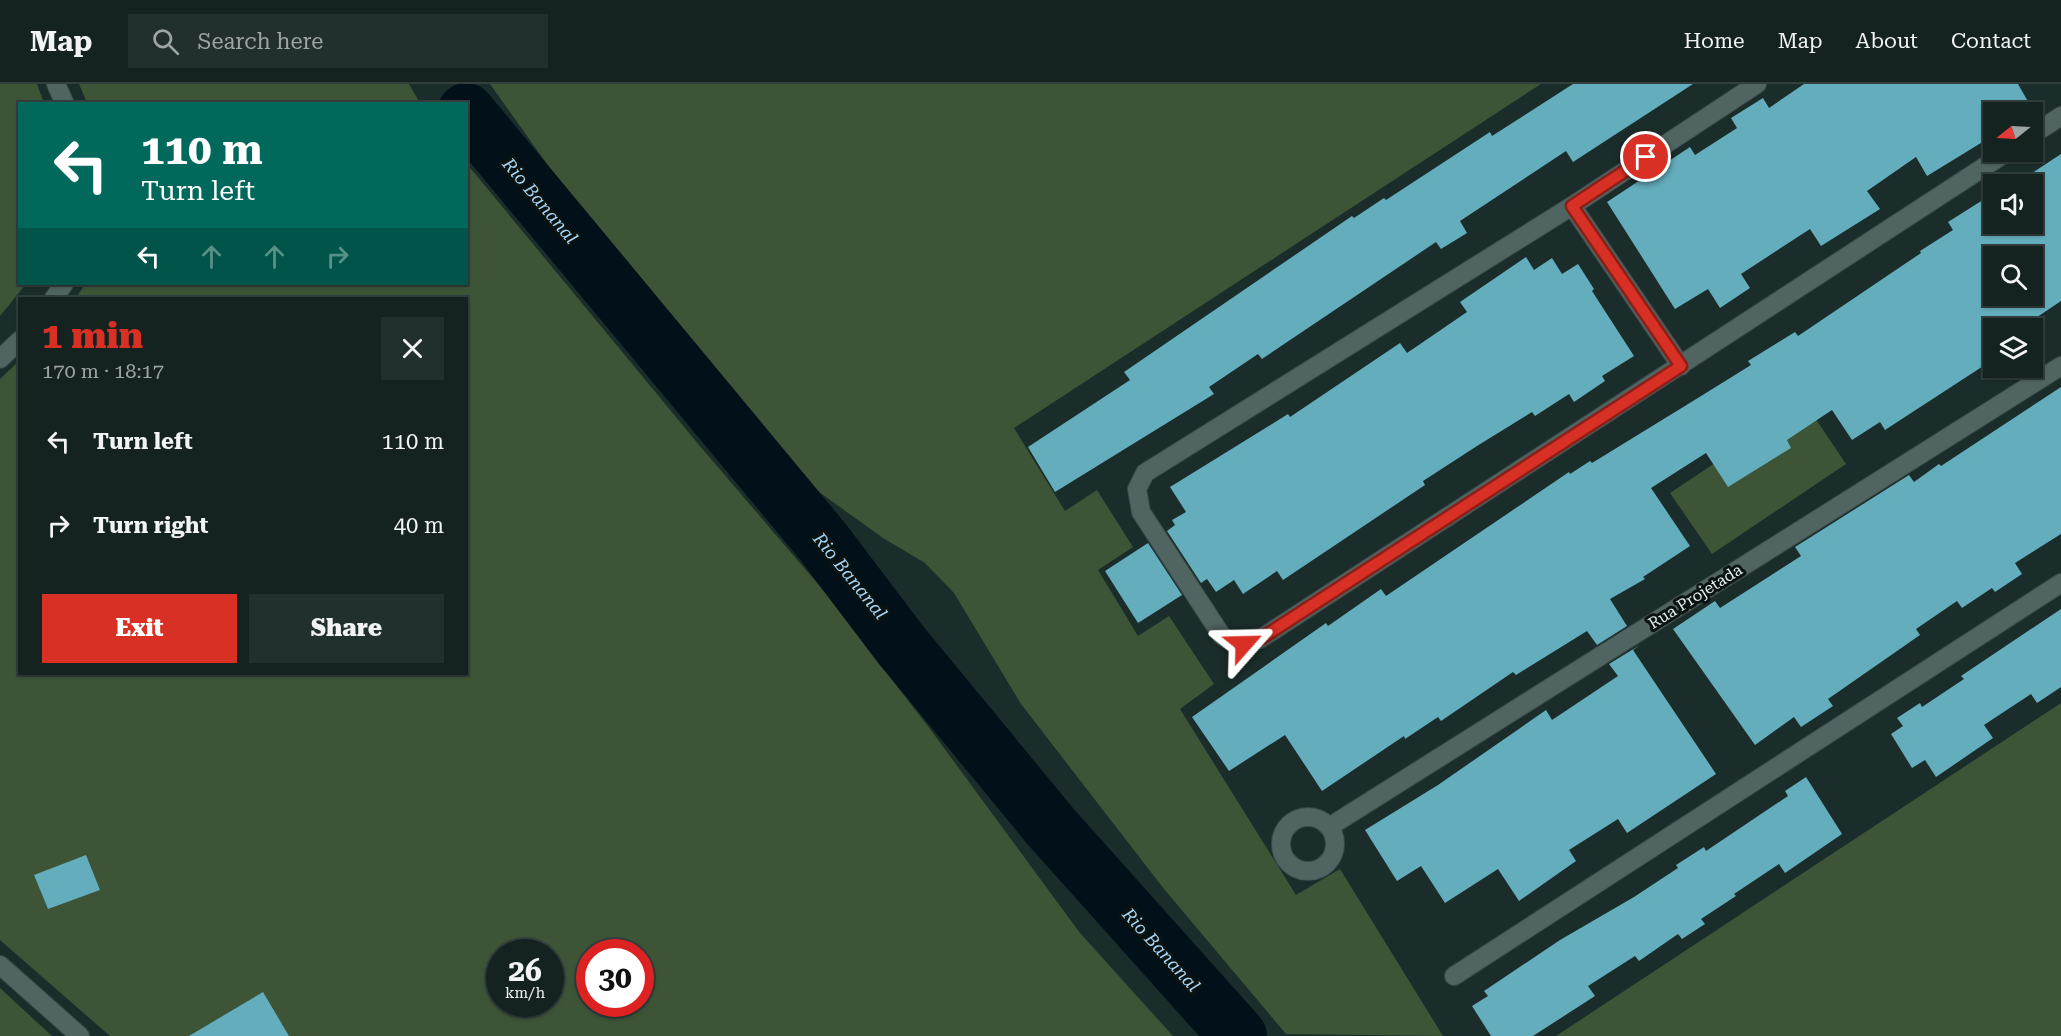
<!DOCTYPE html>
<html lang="en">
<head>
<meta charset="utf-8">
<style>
	:root { --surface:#142220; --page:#212f2d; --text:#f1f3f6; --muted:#9da4a5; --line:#333f3e; --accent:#d93025 }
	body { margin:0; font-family:"Roboto Serif",serif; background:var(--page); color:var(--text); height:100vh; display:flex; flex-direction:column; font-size:22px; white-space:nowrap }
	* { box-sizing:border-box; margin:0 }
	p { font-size:20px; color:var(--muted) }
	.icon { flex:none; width:33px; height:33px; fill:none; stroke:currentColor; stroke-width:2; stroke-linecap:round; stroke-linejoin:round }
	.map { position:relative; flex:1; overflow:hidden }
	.side { position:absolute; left:18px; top:213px; width:450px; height:378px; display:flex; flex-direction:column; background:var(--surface); border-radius:0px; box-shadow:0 2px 4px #0004,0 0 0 2px var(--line) }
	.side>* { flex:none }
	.top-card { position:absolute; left:18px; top:18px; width:450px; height:183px; border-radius:0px; box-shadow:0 2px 4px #0004,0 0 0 2px var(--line); background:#00695c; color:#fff; overflow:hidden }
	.needle { width:39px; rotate:252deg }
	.controls { position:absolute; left:1983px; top:18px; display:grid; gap:12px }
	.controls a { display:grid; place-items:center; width:60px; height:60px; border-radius:0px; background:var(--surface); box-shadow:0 2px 4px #0004,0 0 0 2px var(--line); font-size:30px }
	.speed { position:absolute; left:486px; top:855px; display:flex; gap:12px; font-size:30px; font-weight:700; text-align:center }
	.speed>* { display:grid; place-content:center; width:78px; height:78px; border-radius:50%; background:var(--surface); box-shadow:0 2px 4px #0004,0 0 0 2px var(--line); line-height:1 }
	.speed small { font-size:15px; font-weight:400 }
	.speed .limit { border:9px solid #d22; background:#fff; color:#111 }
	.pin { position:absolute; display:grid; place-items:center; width:51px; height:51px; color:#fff; margin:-26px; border:3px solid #fff; border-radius:50%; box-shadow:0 2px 6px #0007 }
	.me { position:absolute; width:66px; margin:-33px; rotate:65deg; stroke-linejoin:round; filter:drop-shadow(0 0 4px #0008) }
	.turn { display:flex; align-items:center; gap:21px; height:126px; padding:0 24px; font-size:27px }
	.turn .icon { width:78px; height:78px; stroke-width:2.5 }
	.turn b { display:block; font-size:42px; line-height:51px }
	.lanes { display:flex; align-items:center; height:57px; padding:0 24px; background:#0003; justify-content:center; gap:30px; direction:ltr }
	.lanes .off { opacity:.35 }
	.round { display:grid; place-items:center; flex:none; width:63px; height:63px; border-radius:0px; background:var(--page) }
	.headline { display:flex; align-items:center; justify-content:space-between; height:102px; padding:0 24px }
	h1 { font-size:36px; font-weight:800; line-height:45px; color:var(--accent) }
	.action { display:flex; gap:12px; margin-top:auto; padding:12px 24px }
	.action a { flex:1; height:69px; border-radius:0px; background:var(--accent); color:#fff; font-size:24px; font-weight:800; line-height:69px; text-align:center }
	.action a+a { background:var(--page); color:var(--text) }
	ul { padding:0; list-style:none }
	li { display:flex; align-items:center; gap:18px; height:84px; padding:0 24px }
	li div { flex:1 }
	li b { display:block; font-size:22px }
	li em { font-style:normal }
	header { display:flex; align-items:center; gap:36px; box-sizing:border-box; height:84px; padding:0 30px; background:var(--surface); border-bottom:2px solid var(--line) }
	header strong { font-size:28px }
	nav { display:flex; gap:33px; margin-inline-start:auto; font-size:21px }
	.search { width:420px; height:54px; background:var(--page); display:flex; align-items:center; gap:15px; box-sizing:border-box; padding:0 21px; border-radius:0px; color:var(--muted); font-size:22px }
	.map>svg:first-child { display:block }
	.green { fill:#3d5437; fill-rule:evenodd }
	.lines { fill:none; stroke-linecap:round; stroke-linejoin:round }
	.river { stroke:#02101a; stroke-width:58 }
	.building { fill:#63adbc; fill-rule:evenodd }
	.street-casing { stroke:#394948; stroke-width:20 }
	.street { stroke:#506462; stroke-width:18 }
	.route-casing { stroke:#8d1f18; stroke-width:15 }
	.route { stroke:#d93025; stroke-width:10 }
	.labels { text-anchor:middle; stroke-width:6; stroke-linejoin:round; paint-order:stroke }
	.street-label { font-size:16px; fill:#e2edec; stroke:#0b1313 }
	.water-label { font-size:18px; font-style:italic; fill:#a8d6f4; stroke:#0b1313 }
</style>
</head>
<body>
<header>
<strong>Map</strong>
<div class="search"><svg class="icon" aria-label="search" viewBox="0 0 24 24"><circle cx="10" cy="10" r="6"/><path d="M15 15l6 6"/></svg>Search here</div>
<nav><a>Home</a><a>Map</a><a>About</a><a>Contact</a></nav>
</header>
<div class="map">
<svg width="2061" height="952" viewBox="0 0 2061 952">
	<rect width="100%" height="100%" fill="#1b2d2b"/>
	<path class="green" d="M0 0H37L44 19 20 20V200H26L0 232Z
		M79 0H409L420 19H87Z
		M490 0H1541L1014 344 1065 427 1097 406 1133 463 1098 486 1138 552 1169 532 1214 600 1180 625 1296 811 1340 785 1443 952 1286 950 1164 805 1021 620 954 509 925 479 883 454 812 403 744 335 579 125Z
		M467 80 699 361 823 506 930 645 1080 849 1173 952H110L0 856V295L19 277 20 590H466V214H76L85 200H466ZM500 868H550V920H500ZM590 868H640V920H590Z
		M1805 319 1846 380 1712 470 1670 409Z
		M2061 619V952H1556Z
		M0 904 52 952H0Z"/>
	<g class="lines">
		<path class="river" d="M466 28 823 458 901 561 1051 743 1238 952"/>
	</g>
	<path class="building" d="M1573 0H1693L1573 78 1566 67 1460 137 1467 149 1441 165 1436 158 1262 275 1258 270 1209 303 1214 310 1055 408 1028 363 1130 296 1124 288 1352 132 1354 134 1384 114 1386 116 1490 48 1492 52Z
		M1804 0H2018L2034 28H1994V51L1927 92 1916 73 1867 107 1880 125 1821 162 1810 145 1741 190 1750 204 1720 224 1708 205 1675 225 1607 118 1690 63 1695 71 1737 44 1731 34 1763 14 1769 24Z
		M2061 70V217L2021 244H1994V275L1885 346 1880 338 1852 356 1832 326 1787 356 1791 364 1728 403 1706 369 1651 404 1690 462 1643 493 1645 495 1610 515 1627 542 1597 561 1587 547 1516 591 1513 588 1441 637 1438 633 1405 655 1404 652 1322 707 1285 651 1229 687 1192 633 1326 539 1328 542 1381 505 1386 512 1569 388 1570 390 1590 377 1592 379 1693 317 1751 281 1748 277 1795 248 1798 252 1921 169 1920 167 1953 146 1948 138 1994 109V140H2032V100H2006L2015 95 2017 99ZM1994 172H2032V212H1994Z
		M1526 173 1534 186 1552 174 1562 190 1578 180 1594 205 1592 207 1634 272 1602 292 1605 297 1574 318 1569 310 1535 332 1532 328 1477 362 1423 397 1425 401 1283 496 1277 487 1243 510 1234 496 1216 508 1207 495 1201 499 1167 447 1175 441 1172 436 1186 428 1170 403 1288 330 1290 333 1400 259 1407 269 1467 228 1460 218Z
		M2061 303V450L2015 479 2022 490 1995 508 1992 504 1962 524 1957 517 1916 545 1920 551 1828 615 1833 622 1801 643 1794 633 1755 661 1673 545 1715 517 1720 524 1801 472 1795 463 1909 391 1914 398 1939 380 1941 382Z
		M1148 459 1182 511 1138 539 1105 487Z
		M2061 525V603L2037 619 2031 610 1984 641 1993 654 1936 693 1925 676 1912 684 1891 650 1903 642 1897 634 1920 619 1922 623 1964 595 1961 592Z
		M1640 561 1633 566 1716 690 1627 749 1618 735 1569 766 1576 777 1519 817 1498 785 1445 819 1421 782 1397 797 1365 746 1438 701 1546 626 1552 636 1618 592 1609 580Z
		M1806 693 1842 750 1785 789 1779 780 1734 810 1736 812 1701 835 1705 840 1682 855 1678 850 1639 877 1635 872 1588 902 1595 912 1533 952H1491L1472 922 1488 912 1484 907 1560 856 1634 813 1678 784 1676 781 1704 763 1706 767 1788 712 1785 707Z
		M86 771 100 806 48 825 34 791Z
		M263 908 289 952H189Z"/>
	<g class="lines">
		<g class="street-casing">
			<path id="street" d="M56 0 65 20
				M1757 0 1572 122 1145 389 1137 405 1141 428 1222 552 1237 560 1260 555 2007 68
				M2032 51 2061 32
				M1572 122 1681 282
				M54 214 64 200
				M0 275 20 256
				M1281 760a27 27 0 1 1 54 0a27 27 0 1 1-54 0Z
				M1329 743 2061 282
				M0 881 80 952
				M1454 892 2061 499"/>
		</g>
		<use href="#street" class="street"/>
	</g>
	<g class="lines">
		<g class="route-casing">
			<path id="route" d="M1244 560 1260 555 1681 282 1572 122 1646 73"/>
		</g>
		<use href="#route" class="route"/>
	</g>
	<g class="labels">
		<g class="street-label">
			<text transform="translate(1695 512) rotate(-32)" y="6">Rua Projetada</text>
		</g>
		<g class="water-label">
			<text transform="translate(540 117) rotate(50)" y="6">Rio Bananal</text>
			<text transform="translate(850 492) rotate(51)" y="6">Rio Bananal</text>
			<text transform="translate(1161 866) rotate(48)" y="6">Rio Bananal</text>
		</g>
	</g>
</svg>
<div class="controls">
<a><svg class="needle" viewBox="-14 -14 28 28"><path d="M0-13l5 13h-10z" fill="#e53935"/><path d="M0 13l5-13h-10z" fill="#9da4a5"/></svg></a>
<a><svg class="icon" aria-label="sound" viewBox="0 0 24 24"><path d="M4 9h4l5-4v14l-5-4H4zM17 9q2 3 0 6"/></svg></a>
<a><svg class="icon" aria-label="search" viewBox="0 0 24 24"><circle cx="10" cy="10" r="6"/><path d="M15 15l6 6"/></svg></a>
<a><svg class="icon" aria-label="layers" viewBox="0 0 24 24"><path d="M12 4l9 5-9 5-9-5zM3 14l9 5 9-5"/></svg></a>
</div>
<div class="speed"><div>26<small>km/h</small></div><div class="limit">30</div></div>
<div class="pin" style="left:1646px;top:73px;background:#d93025"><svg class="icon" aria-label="arrive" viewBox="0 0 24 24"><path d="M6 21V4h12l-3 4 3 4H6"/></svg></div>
<svg class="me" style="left:1244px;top:560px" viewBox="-20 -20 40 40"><path d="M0-17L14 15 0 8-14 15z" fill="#d93025" stroke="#fff" stroke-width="4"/></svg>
<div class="top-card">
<div class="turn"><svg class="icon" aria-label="left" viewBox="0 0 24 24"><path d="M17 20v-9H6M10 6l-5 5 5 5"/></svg><div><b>110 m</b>Turn left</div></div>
<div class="lanes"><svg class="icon" aria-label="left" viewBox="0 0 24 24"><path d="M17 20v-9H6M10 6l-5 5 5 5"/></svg><svg class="icon off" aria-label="ahead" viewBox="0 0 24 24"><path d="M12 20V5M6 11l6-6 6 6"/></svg><svg class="icon off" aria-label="ahead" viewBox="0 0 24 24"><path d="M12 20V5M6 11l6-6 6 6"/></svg><svg class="icon off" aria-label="right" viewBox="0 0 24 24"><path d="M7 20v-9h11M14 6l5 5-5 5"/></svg></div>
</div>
<section class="side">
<div class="headline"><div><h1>1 min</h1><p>170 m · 18:17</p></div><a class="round"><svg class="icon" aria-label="close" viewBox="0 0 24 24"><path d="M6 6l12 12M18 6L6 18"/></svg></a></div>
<ul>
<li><svg class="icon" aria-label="left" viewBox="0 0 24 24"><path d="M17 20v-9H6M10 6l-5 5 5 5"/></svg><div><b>Turn left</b></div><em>110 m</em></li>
<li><svg class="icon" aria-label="right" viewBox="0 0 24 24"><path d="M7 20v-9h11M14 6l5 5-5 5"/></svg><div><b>Turn right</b></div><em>40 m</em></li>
</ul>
<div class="action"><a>Exit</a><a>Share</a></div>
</section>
</div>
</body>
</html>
